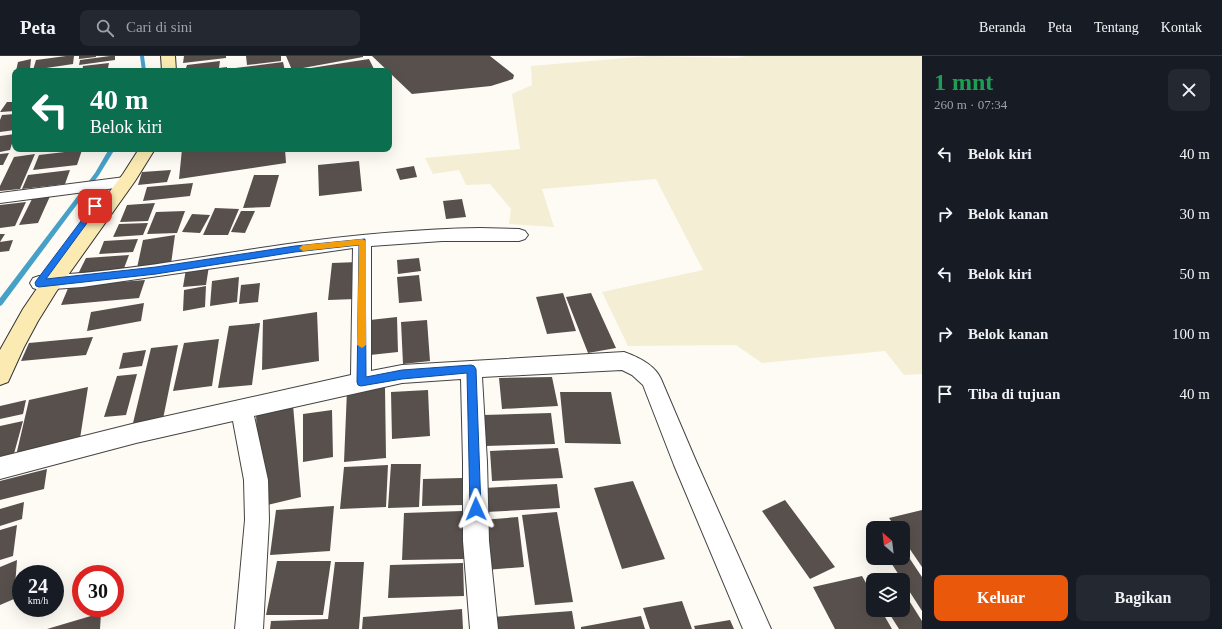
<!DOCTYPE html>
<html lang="id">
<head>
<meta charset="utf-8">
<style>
	:root { --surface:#171b24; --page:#242831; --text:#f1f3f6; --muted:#9ea1a6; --line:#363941; --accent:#ea580c }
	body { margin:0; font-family:Georgia,serif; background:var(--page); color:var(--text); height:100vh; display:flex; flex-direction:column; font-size:15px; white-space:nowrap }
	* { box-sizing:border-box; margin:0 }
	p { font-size:13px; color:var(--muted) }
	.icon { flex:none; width:22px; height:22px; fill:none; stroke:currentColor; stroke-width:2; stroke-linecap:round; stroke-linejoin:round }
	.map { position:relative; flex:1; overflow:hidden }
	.panel { display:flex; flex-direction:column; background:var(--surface); width:300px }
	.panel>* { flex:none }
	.banner { position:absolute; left:12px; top:12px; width:380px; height:84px; border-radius:8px; box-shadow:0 4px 16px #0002; background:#0b6e4f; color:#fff; overflow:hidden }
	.needle { width:26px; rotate:332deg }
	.tools { position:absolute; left:866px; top:465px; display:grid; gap:8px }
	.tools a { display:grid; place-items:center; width:44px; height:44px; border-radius:8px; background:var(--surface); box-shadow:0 4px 16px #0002; font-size:20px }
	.speed { position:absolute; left:12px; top:509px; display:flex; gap:8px; font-size:20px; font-weight:700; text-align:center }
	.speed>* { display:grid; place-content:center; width:52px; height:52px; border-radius:50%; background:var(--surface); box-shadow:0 4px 16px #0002; line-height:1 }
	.speed small { font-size:10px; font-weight:400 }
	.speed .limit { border:6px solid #d22; background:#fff; color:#111 }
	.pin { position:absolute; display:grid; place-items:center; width:34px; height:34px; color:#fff; margin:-17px; border-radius:8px; box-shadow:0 2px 6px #0006 }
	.me { position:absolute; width:44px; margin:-22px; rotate:359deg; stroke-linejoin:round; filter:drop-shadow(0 0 3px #0008) }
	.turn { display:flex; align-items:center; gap:14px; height:84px; padding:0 12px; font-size:18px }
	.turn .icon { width:52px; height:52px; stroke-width:2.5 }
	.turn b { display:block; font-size:28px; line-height:34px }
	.round { display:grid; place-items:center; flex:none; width:42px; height:42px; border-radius:8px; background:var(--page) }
	.summary { display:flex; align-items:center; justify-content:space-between; height:68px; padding:0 12px }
	h1 { font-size:24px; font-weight:700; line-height:30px; color:#1e9e55 }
	.button { display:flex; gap:8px; margin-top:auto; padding:8px 12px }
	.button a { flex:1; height:46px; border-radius:8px; background:var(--accent); color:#fff; font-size:16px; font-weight:700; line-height:46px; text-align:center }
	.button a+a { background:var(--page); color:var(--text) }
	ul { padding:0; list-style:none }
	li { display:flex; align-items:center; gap:12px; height:60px; padding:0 12px }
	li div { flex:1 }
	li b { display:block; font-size:15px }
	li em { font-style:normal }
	header { display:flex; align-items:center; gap:24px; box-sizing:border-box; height:56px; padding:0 20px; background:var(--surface); border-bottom:1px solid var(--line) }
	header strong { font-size:19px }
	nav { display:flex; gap:22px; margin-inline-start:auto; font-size:14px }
	.search { width:280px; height:36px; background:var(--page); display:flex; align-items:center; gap:10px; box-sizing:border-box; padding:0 14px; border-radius:8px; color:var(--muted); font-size:15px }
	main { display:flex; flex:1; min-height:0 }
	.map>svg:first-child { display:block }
	.farmland { fill:#f4eed5 }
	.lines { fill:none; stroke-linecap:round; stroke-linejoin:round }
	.stream { fill:#46a0c7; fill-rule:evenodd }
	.building { fill:#58504d }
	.street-casing { stroke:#434343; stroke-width:2 }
	.secondary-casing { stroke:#323232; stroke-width:2 }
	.street { fill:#fff; fill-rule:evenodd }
	.secondary { fill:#fbebb3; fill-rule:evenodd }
	.route { fill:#1a73e8; stroke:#114b97 }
	.slow { fill:#f59e0b }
</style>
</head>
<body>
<header>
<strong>Peta</strong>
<div class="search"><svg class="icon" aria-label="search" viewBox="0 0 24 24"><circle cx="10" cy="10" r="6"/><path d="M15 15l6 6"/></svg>Cari di sini</div>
<nav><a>Beranda</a><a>Peta</a><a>Tentang</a><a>Kontak</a></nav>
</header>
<main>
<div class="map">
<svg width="922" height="573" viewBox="0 0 922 573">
	<rect width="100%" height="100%" fill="#fefbf4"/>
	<path class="farmland" d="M649 0 736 2 747 0H922V318L904 319 885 295 762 307 736 289 628 290 602 236 703 214 656 123 542 133 554 171 509 168 511 153 490 128 466 129 459 114 433 118 425 102 520 93 512 38 532 29 531 10Z"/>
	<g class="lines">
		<path class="stream" d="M140 0H144L146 15H142Z
			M109 93H115L99 119 2 249 0 250V242L95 117Z"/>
	</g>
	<path class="building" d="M66 0H74L73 8 33 14 36 4Z
		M79 0H96V1L79 3Z
		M110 0H115V4L79 9 80 4Z
		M184 0H226V2L183 7Z
		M246 0H281V5L247 9Z
		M286 0H363V1L292 14Z
		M372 0H490L514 19 513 23 491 30 412 38Z
		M31 3 30 13 16 15 18 6Z
		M369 3 375 15H298V14Z
		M220 5 219 12 227 11V15H185L187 9Z
		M283 6 285 15H227V13Z
		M109 7 108 12 82 15 83 10Z
		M7 46H15V55L0 56Z
		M15 58V74L0 76V64L2 59Z
		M15 78 10 94 0 96V80Z
		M182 93H285L286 107 179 123Z
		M82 94 77 109 33 114 39 99Z
		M9 97 3 109H0V98Z
		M35 98 20 133 0 135V130L14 101Z
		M359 105 362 135 319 140 318 109Z
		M414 110 417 121 400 124 396 113Z
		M70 114 65 128 22 133 28 119Z
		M171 114 167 126 138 129 142 116Z
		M254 119H279L270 151 243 152Z
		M193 127 190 140 143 145 147 131Z
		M51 138 38 167 19 169 33 141Z
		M462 143 466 161 446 163 443 145Z
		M26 146 15 170 0 172V149Z
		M155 147 148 165 120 166 127 149Z
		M215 152 239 153 228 179H203Z
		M185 155 177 177 147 178 156 156Z
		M241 155H255L245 177 231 176Z
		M192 158 210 159 200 177 182 176Z
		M148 167 143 179 113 181 119 168Z
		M0 178H5L0 186 13 184 9 195 0 196Z
		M175 179 171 208 137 212 143 184Z
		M138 183 133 196 99 198 104 185Z
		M129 199 123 215 78 218 86 202Z
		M419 202 421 215 398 218 397 204Z
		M358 206 356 243 328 244 332 207Z
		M209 210 206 229 183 231 186 213Z
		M419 219 422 245 399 247 397 221Z
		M239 221 237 246 210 250 212 225Z
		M145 224 139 242 61 249 69 230Z
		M260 227 258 246 239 248 241 229Z
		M206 230 205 251 183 255 184 234Z
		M563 237 576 275 547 278 536 241Z
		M591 237 616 292 588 297 566 241Z
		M144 247 141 265 87 275 91 256Z
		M317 256 319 305 262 314 263 264Z
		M397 261 398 296 370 299V264Z
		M427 264 430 305 403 308 401 266Z
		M260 267 252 329 218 332 229 270Z
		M93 281 86 299 21 305 29 287Z
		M219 283 212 330 173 335 184 287Z
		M178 289 163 363 133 367 151 292Z
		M146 294 142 310 119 313 123 297Z
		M137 318 126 359 104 361 117 320Z
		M552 321 558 350 502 353 499 322Z
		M88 331 79 389 15 404 29 344Z
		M385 331 386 402 344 406 347 334Z
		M428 334 430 380 392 383 391 336Z
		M560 336H611L621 388 565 387Z
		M26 344 23 358 0 363V350Z
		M293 349 301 441 259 451 256 357Z
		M332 354 333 401 303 406V358Z
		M551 357 555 388 485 390 483 359Z
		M23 365 12 405 0 407V370Z
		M558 392 563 422 492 425 490 395Z
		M391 408H421L419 451 388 452Z
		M388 409 386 451 340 453 344 411Z
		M47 413 44 433 0 444V425Z
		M462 422 463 449 422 450 423 423Z
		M633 425 665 503 622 513 594 432Z
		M557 428 560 452 486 456 484 432Z
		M785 444 835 511 810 523 762 455Z
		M24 446 22 463 0 470V453Z
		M334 450 330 495 270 499 276 454Z
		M922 454V511L903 483V472H896L889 462Z
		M462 455 464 503 402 504 404 457Z
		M557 456 573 546 535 549 522 459Z
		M518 461 524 511 486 514 482 464Z
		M17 469 13 500 0 504V474Z
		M904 494 922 521V555L888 502H903V495Z
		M17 504 14 543 0 549V511Z
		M277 505H331L323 559H266Z
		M335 506H364L359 573H270L271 565 328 563Z
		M463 507 464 540 388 542 390 509Z
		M862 520 873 539V554H881L892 573H835L813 531Z
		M903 535 922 565V573H899L887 554H903Z
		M682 545 692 573H650L643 552Z
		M462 553 463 573H362L363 561Z
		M572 555 575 573H494L493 561Z
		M101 557 100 573H47Z
		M641 560 645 573H581V571Z
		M730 564 734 573H695L694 570Z"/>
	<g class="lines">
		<g class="street-casing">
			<path id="street" d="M125 121 131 122 133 126 131 130 0 147V137Z
				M480 172 519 173 525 175 528 179 525 183 519 185H442L371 190V315L402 309 624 296C638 301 655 309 661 323L696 405 771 573H743L674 409 643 329 632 319 622 314 482 321 487 406 489 485 498 573H470L463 485V406L461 323 402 327 254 360 268 424 269 464 263 573H235L245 464 244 424 233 365 136 387 0 423V401L136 367 351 319 353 192 82 231 39 234 33 232 30 227 33 222 39 220C123 216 205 200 288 188 352 179 416 173 480 172Z"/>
		</g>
		<g class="secondary-casing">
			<path id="secondary" d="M161 0H175L176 15H162Z
				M139 93H155L135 125 56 236 38 265 24 291 8 326 0 329V294L23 253 42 225 123 118Z"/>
		</g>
		<use href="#street" class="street"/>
		<use href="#secondary" class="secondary"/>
	</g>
	<path class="route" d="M95 148 98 149V152L46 223 156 211 295 190 365 183 366 321 402 314 471 309 474 310 476 313 481 453 480 457 476 459 472 457 470 453 467 317 402 323 361 330 358 329 357 326 359 189 295 196 156 218 39 231 36 230 35 227 36 225 93 149Z"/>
	<path class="slow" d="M362 183 366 185V289L362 292 357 289 359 189 303 195 299 192 303 189Z"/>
</svg>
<div class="tools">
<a><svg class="needle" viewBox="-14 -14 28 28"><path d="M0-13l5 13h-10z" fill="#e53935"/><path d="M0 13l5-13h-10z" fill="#9ea1a6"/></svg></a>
<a><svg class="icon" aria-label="layers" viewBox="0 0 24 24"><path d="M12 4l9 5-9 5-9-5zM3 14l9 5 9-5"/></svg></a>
</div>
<div class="speed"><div>24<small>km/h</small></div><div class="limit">30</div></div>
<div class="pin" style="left:95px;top:150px;background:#d93025"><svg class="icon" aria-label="arrive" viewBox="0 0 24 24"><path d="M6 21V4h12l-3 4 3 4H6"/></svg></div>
<svg class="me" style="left:476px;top:453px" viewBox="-20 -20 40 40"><path d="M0-17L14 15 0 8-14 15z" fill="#1a73e8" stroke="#fff" stroke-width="4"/></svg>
<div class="banner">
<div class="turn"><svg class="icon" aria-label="left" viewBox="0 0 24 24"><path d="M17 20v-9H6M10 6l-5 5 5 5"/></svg><div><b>40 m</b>Belok kiri</div></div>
</div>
</div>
<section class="panel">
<div class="summary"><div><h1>1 mnt</h1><p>260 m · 07:34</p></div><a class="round"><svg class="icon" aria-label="close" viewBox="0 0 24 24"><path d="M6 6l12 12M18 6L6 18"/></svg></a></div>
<ul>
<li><svg class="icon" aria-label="left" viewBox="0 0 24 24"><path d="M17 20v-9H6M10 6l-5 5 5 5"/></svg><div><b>Belok kiri</b></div><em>40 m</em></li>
<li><svg class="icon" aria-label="right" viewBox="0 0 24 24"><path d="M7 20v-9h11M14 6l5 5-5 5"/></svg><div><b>Belok kanan</b></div><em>30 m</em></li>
<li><svg class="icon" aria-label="left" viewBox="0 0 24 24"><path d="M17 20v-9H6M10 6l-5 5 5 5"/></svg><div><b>Belok kiri</b></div><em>50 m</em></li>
<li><svg class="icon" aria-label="right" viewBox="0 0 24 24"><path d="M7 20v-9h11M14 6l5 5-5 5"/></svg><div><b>Belok kanan</b></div><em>100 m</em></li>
<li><svg class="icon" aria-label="arrive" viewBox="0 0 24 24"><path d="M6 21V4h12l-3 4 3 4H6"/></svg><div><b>Tiba di tujuan</b></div><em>40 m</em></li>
</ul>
<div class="button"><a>Keluar</a><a>Bagikan</a></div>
</section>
</main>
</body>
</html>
